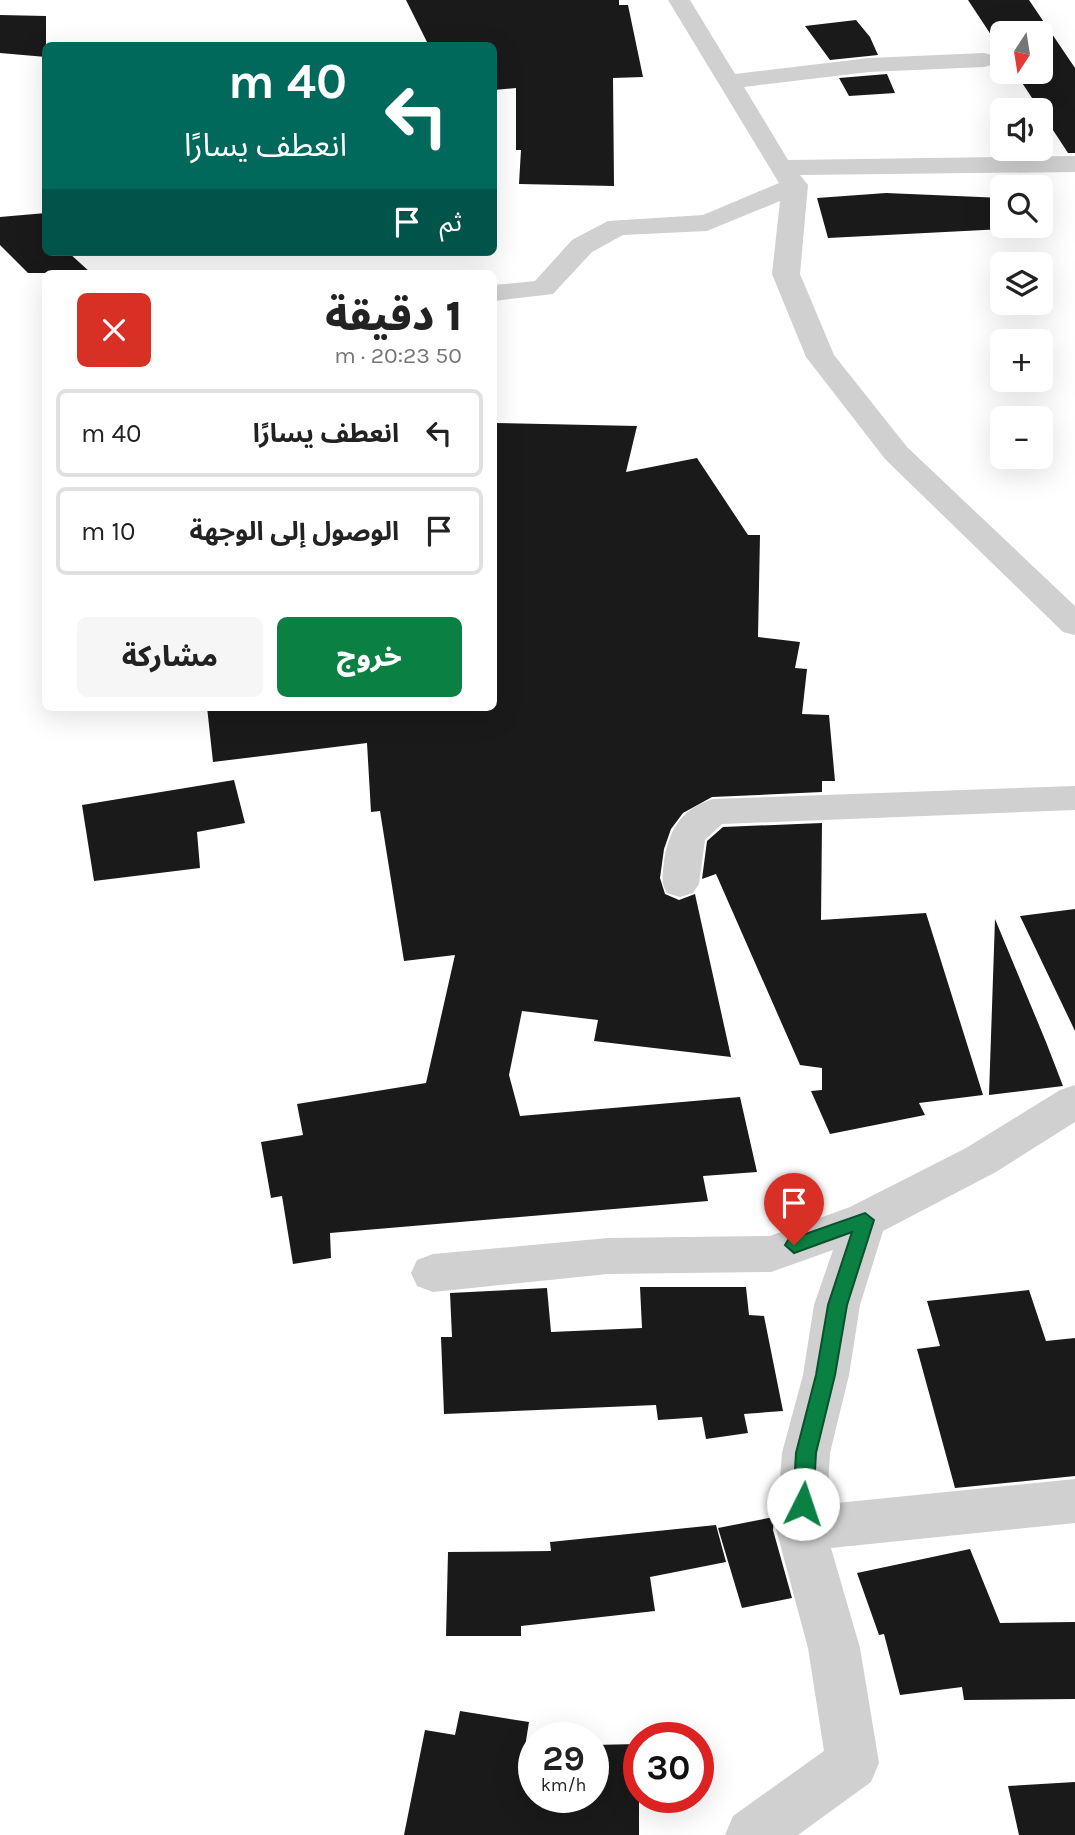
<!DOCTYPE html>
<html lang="ar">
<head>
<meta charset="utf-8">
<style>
	:root { --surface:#fff; --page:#f6f6f6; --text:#222; --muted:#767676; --line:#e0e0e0; --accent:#0b8043 }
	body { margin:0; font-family:Karla,"Noto Sans Arabic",sans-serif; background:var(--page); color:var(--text); direction:rtl; height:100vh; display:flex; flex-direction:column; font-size:26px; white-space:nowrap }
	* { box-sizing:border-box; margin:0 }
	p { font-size:23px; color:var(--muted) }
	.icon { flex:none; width:38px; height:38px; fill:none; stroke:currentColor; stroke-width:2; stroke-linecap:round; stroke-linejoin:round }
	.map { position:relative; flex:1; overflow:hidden; direction:ltr }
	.sheet { position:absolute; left:42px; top:270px; width:455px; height:441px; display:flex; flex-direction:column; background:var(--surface); border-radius:10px; box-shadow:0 7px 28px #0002; direction:rtl }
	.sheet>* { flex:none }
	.top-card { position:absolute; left:42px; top:42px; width:455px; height:214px; border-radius:10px; box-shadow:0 7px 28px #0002; direction:rtl; background:#00695c; color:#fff; overflow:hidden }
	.needle { width:46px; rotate:192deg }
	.fabs { position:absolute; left:990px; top:21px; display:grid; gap:14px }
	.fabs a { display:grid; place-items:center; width:63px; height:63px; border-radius:10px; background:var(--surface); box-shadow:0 7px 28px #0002; font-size:35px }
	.speed { position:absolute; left:518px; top:1722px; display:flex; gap:14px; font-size:35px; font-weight:700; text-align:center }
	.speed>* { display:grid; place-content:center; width:91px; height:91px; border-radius:50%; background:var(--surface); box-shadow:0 7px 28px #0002; line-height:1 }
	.speed small { font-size:18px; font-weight:400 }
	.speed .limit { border:10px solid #d22; background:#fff; color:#111 }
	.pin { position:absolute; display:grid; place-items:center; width:60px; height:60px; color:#fff; margin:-72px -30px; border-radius:50% 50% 50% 0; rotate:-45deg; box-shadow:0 0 7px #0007 }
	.pin .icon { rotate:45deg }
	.me { position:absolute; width:77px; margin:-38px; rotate:4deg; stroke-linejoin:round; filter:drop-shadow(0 0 5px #0008) }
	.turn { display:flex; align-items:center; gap:24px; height:147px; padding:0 35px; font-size:32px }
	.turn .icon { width:91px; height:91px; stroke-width:2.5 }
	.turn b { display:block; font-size:49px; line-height:60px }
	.then { display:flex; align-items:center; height:66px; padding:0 35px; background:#0003; gap:14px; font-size:26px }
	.round { display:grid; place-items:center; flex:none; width:74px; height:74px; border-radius:10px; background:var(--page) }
	.overview { display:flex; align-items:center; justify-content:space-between; height:119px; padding:0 35px }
	h1 { font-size:42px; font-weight:800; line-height:52px }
	.cta { display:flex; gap:14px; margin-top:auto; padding:14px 35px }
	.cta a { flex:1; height:80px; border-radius:10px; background:var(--accent); color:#fff; font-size:28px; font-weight:800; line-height:80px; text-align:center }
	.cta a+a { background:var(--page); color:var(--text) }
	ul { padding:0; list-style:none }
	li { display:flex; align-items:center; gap:21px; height:88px; margin:0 14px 10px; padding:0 21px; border:4px solid var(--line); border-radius:10px }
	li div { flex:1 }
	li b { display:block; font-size:26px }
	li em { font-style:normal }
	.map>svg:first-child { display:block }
	.building { fill:#1a1a1a }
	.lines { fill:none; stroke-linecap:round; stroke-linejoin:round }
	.minor { fill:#d0d0d0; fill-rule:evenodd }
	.route { fill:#0b8043; stroke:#07532c; stroke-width:2 }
</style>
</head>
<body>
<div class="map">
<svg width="1075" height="1835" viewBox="0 0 1075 1835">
	<rect width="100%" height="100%" fill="#fff"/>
	<path class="building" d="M406 0H619V5H628L643 77 613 78 614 186 519 184 521 150H516V88L494 90V46H429Z
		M968 0H1029L1075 68V153H1068L1015 72H1041V33H1003V53Z
		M0 15 46 16V57L0 53Z
		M856 20 870 37 878 55 830 60 805 26Z
		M887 74 895 93 849 96 839 78Z
		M886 193 1003 198V226L1022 228 828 238 817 198Z
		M46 213V252H68L91 273H28L0 245V217Z
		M494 423 637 426 626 472 697 458 748 535H760L758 637 800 642 795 668 807 669 802 714 829 715 835 781H822V792L712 797 683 813 671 829 664 849 660 878 665 894 679 900 695 894 731 1057 594 1041 598 1020 522 1011 509 1075 520 1116 740 1097 757 1172 703 1176 708 1201 330 1233 331 1258 293 1264 282 1196 271 1198 261 1142 303 1135 297 1104 426 1083 455 955 404 961 380 811 371 812 367 743 213 762 207 707H494Z
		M234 780 245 823 197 832 200 868 94 881 82 805Z
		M822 823 821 920 926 913 983 1095 919 1103 925 1115 830 1134 811 1091 822 1090V1068L800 1065 716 874 702 879 707 841 723 827Z
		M1075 909V1031L1020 916Z
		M995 919 1046 1042 1063 1086 989 1095Z
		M640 1287H746L749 1315 764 1316 783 1411 744 1414 748 1433 706 1439 702 1417 658 1420 656 1405 444 1414 441 1337H452L450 1293 547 1288 551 1332 642 1328Z
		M1029 1290 1046 1341 1075 1338V1476L955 1488 917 1349 940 1346 927 1301Z
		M774 1517 773 1530 792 1598 742 1608 718 1528Z
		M716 1525 726 1562 650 1577 655 1611 521 1626V1636H446L448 1552 551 1551 550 1542Z
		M970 1549 1000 1623 1075 1622V1699L964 1700 962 1687 900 1695 884 1634 879 1635 857 1573Z
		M460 1711 529 1722 525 1747H534V1797H593V1745L639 1744V1835H404L425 1730 455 1735Z
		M1075 1782V1835H1019L1008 1786Z"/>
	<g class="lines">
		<path class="minor" d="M668 0H690L735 74 869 58 984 53 992 55 996 60 992 65 984 67 869 72 744 87 788 160 1075 156V172L800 175 808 185 800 274 834 355 907 447 1075 606V635L1063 632 885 459 806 357 772 274 780 201 707 231 623 235 592 252 553 294 494 301V285L535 281 572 240 608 221 703 215 779 183Z
			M1075 786V810L722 824 705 840 699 884 693 893 680 897 667 893C660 882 663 874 664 861 669 830 681 809 713 799Z
			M1075 1085V1122L996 1172 883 1231 860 1305 849 1375 830 1453 827 1504 1075 1479V1523L831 1548 860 1648 879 1763 871 1782 798 1835H725L733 1816 824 1751 808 1648 776 1529 782 1453 803 1375 814 1305 833 1250 771 1272 608 1274 433 1292 417 1286 411 1273 417 1260 433 1254 608 1238 770 1236 850 1207 966 1148 1060 1090Z"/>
	</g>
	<path class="route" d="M865 1213 874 1220 847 1305 835 1375 816 1453 813 1504 810 1510 803 1513 796 1510 793 1504 796 1453 816 1375 828 1305 852 1232 794 1253 785 1245 788 1240Z"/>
</svg>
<div class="fabs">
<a><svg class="needle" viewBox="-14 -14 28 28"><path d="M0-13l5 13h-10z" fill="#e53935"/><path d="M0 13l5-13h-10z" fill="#767676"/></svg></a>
<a><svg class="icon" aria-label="sound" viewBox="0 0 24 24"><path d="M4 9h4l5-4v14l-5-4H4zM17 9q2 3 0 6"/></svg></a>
<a><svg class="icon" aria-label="search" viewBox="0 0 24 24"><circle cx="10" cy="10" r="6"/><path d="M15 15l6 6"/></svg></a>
<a><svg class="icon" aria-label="layers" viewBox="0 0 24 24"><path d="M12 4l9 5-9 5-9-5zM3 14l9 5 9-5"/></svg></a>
<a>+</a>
<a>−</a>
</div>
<div class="speed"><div>29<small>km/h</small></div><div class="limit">30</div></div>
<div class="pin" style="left:794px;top:1245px;background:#d93025"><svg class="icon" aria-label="arrive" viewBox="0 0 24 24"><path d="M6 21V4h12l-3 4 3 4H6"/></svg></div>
<svg class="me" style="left:803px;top:1504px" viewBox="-20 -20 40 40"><circle r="19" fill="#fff"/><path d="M0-13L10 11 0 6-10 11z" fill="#0b8043"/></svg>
<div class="top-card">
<div class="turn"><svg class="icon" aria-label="left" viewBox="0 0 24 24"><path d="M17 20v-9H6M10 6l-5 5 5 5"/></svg><div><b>40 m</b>انعطف يسارًا</div></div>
<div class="then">ثم<svg class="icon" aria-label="arrive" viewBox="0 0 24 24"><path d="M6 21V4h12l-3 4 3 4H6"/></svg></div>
</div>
<section class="sheet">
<div class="overview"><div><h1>1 دقيقة</h1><p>50 m · 20:23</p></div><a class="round" style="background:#d93025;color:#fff"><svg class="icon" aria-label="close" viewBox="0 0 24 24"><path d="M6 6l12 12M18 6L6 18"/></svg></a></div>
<ul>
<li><svg class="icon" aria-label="left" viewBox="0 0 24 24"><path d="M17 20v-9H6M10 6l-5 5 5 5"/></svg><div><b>انعطف يسارًا</b></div><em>40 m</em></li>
<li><svg class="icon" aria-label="arrive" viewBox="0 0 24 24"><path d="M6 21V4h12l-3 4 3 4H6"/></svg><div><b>الوصول إلى الوجهة</b></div><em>10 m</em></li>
</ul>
<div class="cta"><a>خروج</a><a>مشاركة</a></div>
</section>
</div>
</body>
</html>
